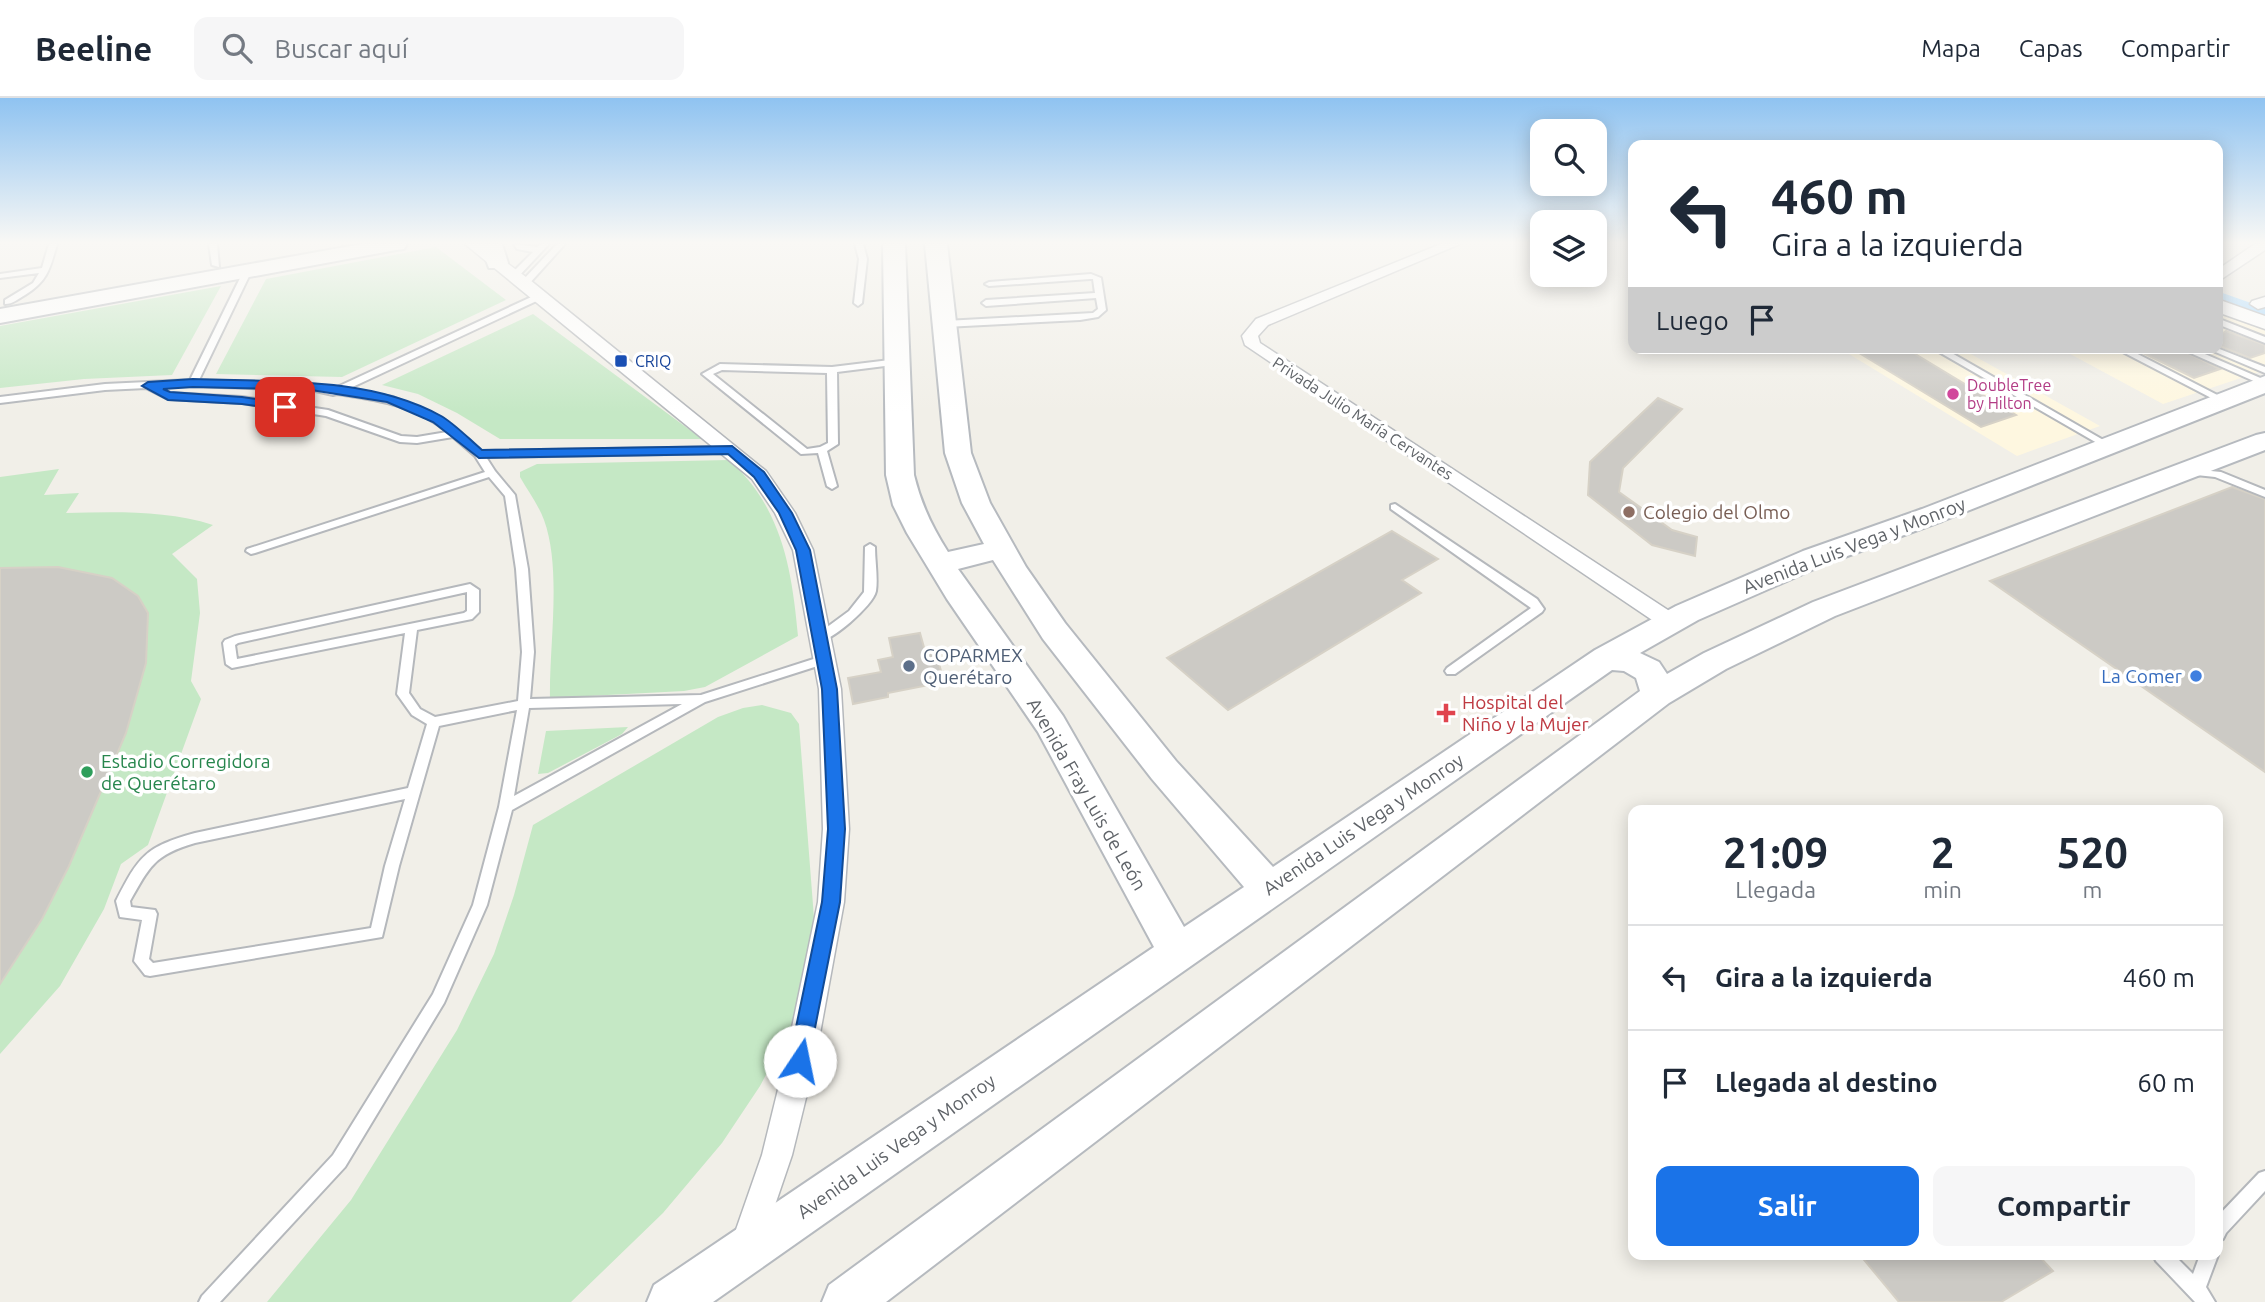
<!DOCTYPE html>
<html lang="es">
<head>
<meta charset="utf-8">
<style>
	:root { --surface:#fff; --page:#f6f6f7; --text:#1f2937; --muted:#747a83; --line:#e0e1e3; --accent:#1a73e8 }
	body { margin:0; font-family:Ubuntu,sans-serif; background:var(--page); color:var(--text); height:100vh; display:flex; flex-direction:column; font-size:26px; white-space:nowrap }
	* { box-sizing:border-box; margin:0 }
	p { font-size:23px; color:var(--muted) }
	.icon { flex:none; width:38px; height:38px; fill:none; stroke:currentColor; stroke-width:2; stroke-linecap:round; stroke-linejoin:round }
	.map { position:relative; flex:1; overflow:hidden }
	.sheet { position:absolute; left:1628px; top:707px; width:595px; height:455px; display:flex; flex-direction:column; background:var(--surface); border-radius:14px; box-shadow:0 4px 18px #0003 }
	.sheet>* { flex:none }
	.guide { position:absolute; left:1628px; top:42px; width:595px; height:214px; border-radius:14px; box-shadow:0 4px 18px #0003; background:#fff; color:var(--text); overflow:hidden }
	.buttons { position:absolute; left:1530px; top:21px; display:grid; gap:14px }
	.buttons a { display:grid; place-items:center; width:77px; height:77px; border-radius:14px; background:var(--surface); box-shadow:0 4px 18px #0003; font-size:35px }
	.pin { position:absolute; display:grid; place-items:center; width:60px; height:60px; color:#fff; margin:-30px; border-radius:14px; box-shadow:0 4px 10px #0006 }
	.me { position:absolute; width:77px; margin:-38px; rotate:11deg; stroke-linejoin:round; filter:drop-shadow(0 0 5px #0008) }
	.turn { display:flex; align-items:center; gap:24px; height:147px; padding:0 28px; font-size:32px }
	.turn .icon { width:91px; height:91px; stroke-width:2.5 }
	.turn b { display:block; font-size:49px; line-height:60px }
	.then { display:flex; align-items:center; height:66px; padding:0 28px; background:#0003; gap:14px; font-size:26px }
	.eta { display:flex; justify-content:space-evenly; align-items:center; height:119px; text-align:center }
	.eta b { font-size:42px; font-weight:700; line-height:49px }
	.action { display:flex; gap:14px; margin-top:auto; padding:14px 28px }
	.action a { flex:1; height:80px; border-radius:14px; background:var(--accent); color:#fff; font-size:28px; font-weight:700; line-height:80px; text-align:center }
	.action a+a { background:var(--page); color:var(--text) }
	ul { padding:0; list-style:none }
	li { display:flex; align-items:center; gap:21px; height:105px; padding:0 28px; border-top:2px solid var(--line) }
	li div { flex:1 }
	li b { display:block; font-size:26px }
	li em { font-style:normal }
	header { display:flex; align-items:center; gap:42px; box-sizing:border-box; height:98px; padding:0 35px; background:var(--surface); border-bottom:2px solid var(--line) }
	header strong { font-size:33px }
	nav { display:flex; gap:38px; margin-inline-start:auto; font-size:24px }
	.search { width:490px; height:63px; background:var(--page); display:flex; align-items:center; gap:18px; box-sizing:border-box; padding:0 24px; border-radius:14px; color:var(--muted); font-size:26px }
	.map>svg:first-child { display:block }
	.commercial { fill:#fef7e0 }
	.green { fill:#c5e8c5 }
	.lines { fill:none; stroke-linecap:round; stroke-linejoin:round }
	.canal { fill:#aadaff; fill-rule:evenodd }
	.building { fill:#cccac5; stroke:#d6d1c6; stroke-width:2 }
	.service-casing { stroke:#b5b8bc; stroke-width:4 }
	.minor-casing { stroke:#b5b8bc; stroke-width:3 }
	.tertiary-casing { stroke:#b5b8bc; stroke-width:3 }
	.secondary-casing { stroke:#b6babf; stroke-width:4 }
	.service { fill:#fff; fill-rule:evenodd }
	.minor { fill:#fff; fill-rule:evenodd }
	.tertiary { fill:#fff; fill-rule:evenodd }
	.secondary { fill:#fff; fill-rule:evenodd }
	.route { fill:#1a73e8; stroke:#114b97; stroke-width:2 }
	.transit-dot { fill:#1a4fb4; stroke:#fff; stroke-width:2.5 }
	.hotel-dot { fill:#d1479c; stroke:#fff; stroke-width:2.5 }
	.education-dot { fill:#8d6e63; stroke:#fff; stroke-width:2.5 }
	.service-dot { fill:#5c6f8a; stroke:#fff; stroke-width:2.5 }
	.shop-dot { fill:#3f7fe0; stroke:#fff; stroke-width:2.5 }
	.health-dot { fill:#e0444e; stroke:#fff; stroke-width:2.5 }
	.leisure-dot { fill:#2e9e5b; stroke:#fff; stroke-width:2.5 }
	.labels { text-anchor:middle; stroke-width:7; stroke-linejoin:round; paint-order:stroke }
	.far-transit-label { font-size:16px; fill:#164399; stroke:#fff; text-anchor:start }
	.far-hotel-label { font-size:16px; fill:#b23c85; stroke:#fff; text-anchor:start }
	.far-street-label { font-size:16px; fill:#5f6368; stroke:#fff }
	.education-label { font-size:19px; fill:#785e54; stroke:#fff; text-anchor:start }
	.street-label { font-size:19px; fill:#5f6368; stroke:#fff }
	.service-label { font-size:19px; fill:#4e5e75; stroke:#fff; text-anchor:start }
	.shop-label { font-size:19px; fill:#366cbe; stroke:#fff; text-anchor:end }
	.health-label { font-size:19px; fill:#be3a42; stroke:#fff; text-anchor:start }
	.leisure-label { font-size:19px; fill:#27864d; stroke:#fff; text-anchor:start }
</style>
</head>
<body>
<header>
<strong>Beeline</strong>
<div class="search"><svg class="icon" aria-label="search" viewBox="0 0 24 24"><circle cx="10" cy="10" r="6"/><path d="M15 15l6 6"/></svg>Buscar aquí</div>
<nav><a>Mapa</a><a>Capas</a><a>Compartir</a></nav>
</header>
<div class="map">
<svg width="2265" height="1204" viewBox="0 0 2265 1204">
	<rect width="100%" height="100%" fill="#f1efe8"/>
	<path class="commercial" d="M2217 210 2265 228V272L2163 306 2059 250H2217Z
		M1839 250H1960L2100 328 2017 358Z"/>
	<path class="green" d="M436 149 506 202 342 279 216 276 266 181Z
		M221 188 172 277 84 281 0 290V228Z
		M533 216 702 341H500L457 315 418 296 382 287Z
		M729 362C782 409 792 472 798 538L705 589 684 593 550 600C549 548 562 471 544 422 538 406 528 393 520 379V374L537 366Z
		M59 371 44 397 79 395 66 415C115 414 166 412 213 427L172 456 197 481 200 515 191 583 201 601 148 747 121 766 104 811 60 888 0 956V379Z
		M762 607 791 615 799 626 814 820 805 880 791 930 760 988 722 1045 663 1115 571 1204H267L351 1102 457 932 494 856 514 797 533 727 718 619 743 610Z
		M628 629 622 636 548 675 538 676 546 633Z"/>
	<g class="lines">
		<path class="canal" d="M2217 193 2265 210V222L2217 204Z"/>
	</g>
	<path class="building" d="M2226 233 2265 247V255L2250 260 2217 247V239Z
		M1851 250H1902L1910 253 2016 317 1981 329Z
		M2133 250H2177L2220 271 2194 280Z
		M1658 300 1682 311 1623 370 1619 394 1672 432 1697 439 1695 458 1652 447 1588 397 1590 364Z
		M2232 389 2265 401V674L1990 483Z
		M1392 433 1438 461 1402 482 1421 495 1228 612 1167 560Z
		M58 469 112 480 138 498 148 515 146 565 126 635 69 768 42 821 0 886V470Z
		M920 535 925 553 935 551 944 584 888 595V599L853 606 848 580 881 574 878 562 893 559 889 540Z
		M1860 1157H2038L2053 1173 2001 1204H1899Z"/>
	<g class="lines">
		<g class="service-casing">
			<path id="service" d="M49 146H57C50 170 48 183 25 197 18 201 13 206 5 206V202L33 185 39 175 0 180V176L42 170Z
				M209 146H217L219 169 212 167Z
				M514 146 537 149 541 146H549L517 180H514L510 178 511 176 533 154 517 151Z
				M557 146H565L528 187H522V183Z
				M855 146H863L867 161 862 205 858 208 854 205 859 161Z
				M245 170 252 172 199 282 311 286 335 290 540 195 543 196V200L346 292 393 299 441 319 481 353 732 349 737 352 732 355 486 359 495 373 515 397 528 471 534 554 530 601 701 597 823 558 829 562 827 565 705 604 512 712 487 807 444 905 345 1069 220 1204H199L202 1198 333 1057 433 896 473 807 499 709 517 612 439 628 399 768 382 839 150 878 145 877 134 863 142 822 120 819 116 803C139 758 145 749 195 735L408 690 427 626 412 617 397 596 405 535 232 570 226 566 223 545 225 542 235 538 470 486 479 492V514L472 521 417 532 409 595 420 611 435 619 518 603 522 554 516 471 505 398 489 379 255 455 251 456 246 453 247 451 485 374 475 358 453 339 417 345 400 344 326 318 242 305 168 301 146 290 105 292 0 305V299L105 286 190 282ZM193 288 311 292 333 297 337 296C376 302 416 307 447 334L417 339 401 338 328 312 242 299 170 295 159 289ZM467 494V513L464 515 237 561 235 547 238 545ZM682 606 514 698 529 610ZM405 701 385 768 371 830 153 865 149 861 157 816 155 812 131 809 130 803C150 768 154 757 195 745Z
				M1091 176 1101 180 1106 212 1098 219 1080 222 945 229 941 226 945 223 1093 215 1098 211 1096 200 986 208 982 205 986 202 1095 195 1093 181H1090L989 188 985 186 989 184Z
				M2217 220 2265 239V245L2217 226Z
				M1932 250H1943L2112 347 2107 350 2104 349Z
				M2115 250H2126L2227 302 2225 304H2219Z
				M2179 250H2191L2265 282V288Z
				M2206 250H2217L2265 269V275Z
				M898 261 901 262V266L837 274 838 346 827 353 837 388 832 391 827 388 818 355 801 356 702 276 720 266 832 269ZM722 272 827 275 828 345 820 349 807 351 713 276Z
				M2191 371 2221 374 2265 392V399L2215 379 2187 376 2186 374Z
				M1395 406 1537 501 1544 511 1542 514 1455 576H1447L1445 573 1447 570 1531 510 1391 411V407Z
				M870 446 875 449C875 463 878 480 876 493 873 508 829 546 815 544L813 541 815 538 849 513 864 494 865 449Z
				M2265 1073V1093L2226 1135 2223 1141 2217 1144V1119L2259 1075Z
				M2217 1156 2218 1157 2206 1189 2215 1204H2195L2156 1163 2153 1157H2174L2193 1176 2200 1157Z"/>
		</g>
		<g class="minor-casing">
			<path id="minor" d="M465 146H481L530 182 766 373 795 415 813 452 841 591 849 731 844 804 815 963 792 1057 758 1157 747 1162 736 1157 731 1146 762 1057 785 963 818 804 823 731 819 591 793 452 775 415 752 381Z
				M1441 146H1460L1268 227 1258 238 1260 245 1677 518 1680 523 1677 528 1669 530 1661 528 1245 247 1242 238 1256 221Z
				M2255 146H2265V152L2217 184V172Z
				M2265 199V209L2258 211 2250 206 2252 203Z"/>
		</g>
		<g class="tertiary-casing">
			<path id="tertiary" d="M2217 201 2265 218V231L2217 214Z"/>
		</g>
		<g class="secondary-casing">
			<path id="secondary" d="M362 146H407L404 151 396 152 0 225V211Z
				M480 146H502L508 165 505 170H489Z
				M883 146H905L914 377C921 406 932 429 948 454L984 446 962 405 945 355 925 146H947L971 355 990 405 1026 469 1065 525 1176 663 1273 769 1595 552 1676 508 1803 453 1922 411 2265 278V295L1942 423 1823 467 1698 522 1640 555 1659 564 1667 576 1704 555 1813 504 2256 337 2265 335V352L1835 518 1726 571 1669 605 886 1204H822L829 1187 1640 593 1636 580 1624 573 1612 572 713 1204H647L654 1187 1154 849 1038 634 947 501 907 435 893 407 886 377ZM993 462 1043 541 1152 681 1244 789 1184 829 1063 618 958 471Z"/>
		</g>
		<use href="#service" class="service"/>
		<use href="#minor" class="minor"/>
		<use href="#tertiary" class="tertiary"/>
		<use href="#secondary" class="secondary"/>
	</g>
	<linearGradient id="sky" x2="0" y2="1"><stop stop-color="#8fc3f1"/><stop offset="0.46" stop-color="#f9f8f5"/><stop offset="1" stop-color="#f9f8f5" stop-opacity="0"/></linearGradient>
	<rect width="2265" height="314" fill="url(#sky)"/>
	<path class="route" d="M193 281C272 284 370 278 441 318 455 326 469 341 482 352L732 348 764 374 792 415 810 452 837 591 845 731 840 804 807 970 800 973 792 970 789 963 822 804 828 731 822 591 796 452 779 415 754 379 728 356 479 360 433 324 387 304 311 292 193 289 163 291 170 294 242 299 289 306V311L285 312 242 306 168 302 142 288 148 284Z"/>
	<rect class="transit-dot" x="614" y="256" width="14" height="14" rx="3.5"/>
	<circle class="hotel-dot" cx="1953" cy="296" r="7"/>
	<circle class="education-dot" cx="1629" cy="414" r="7"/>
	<circle class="service-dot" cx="909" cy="568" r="7"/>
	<circle class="shop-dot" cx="2196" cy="578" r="7"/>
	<path class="health-dot" d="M1442.5 604.5h7v7h7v7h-7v7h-7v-7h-7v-7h7z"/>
	<circle class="leisure-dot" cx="87" cy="674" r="7"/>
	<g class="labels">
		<g class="far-transit-label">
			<text x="635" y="269">CRIQ</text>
		</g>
		<g class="far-hotel-label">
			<text x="1967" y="293">DoubleTree<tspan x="1967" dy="18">by Hilton</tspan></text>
		</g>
		<g class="far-street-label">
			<text transform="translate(1363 320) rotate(33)" y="6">Privada Julio María Cervantes</text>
		</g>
		<g class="education-label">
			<text x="1643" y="421">Colegio del Olmo</text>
		</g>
		<g class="street-label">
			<text transform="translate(1854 447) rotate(-21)" y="7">Avenida Luis Vega y Monroy</text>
			<text transform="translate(1087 696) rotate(60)" y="7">Avenida Fray Luis de León</text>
			<text transform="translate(1363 726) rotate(-34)" y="7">Avenida Luis Vega y Monroy</text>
			<text transform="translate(896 1048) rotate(-35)" y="7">Avenida Luis Vega y Monroy</text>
		</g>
		<g class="service-label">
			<text x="923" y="564">COPARMEX<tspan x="923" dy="22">Querétaro</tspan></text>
		</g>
		<g class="shop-label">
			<text x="2182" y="585">La Comer</text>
		</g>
		<g class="health-label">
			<text x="1462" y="611">Hospital del<tspan x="1462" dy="22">Niño y la Mujer</tspan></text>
		</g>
		<g class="leisure-label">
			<text x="101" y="670">Estadio Corregidora<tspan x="101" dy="22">de Querétaro</tspan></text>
		</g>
	</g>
</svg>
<div class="buttons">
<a><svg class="icon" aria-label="search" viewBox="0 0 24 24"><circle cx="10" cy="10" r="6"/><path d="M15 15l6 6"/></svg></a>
<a><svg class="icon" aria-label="layers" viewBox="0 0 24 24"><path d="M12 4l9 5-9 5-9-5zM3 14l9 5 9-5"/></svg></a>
</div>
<div class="pin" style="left:285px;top:309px;background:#d93025"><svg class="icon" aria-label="arrive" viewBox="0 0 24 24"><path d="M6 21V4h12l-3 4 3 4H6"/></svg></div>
<svg class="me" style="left:800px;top:963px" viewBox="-20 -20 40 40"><circle r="19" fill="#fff"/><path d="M0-13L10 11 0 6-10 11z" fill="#1a73e8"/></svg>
<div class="guide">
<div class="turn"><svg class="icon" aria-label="left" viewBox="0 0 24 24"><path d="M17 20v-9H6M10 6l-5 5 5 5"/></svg><div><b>460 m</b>Gira a la izquierda</div></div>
<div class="then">Luego<svg class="icon" aria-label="arrive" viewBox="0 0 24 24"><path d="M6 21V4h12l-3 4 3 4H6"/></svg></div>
</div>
<section class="sheet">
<div class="eta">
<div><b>21:09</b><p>Llegada</p></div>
<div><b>2</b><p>min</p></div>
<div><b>520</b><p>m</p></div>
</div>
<ul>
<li><svg class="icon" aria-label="left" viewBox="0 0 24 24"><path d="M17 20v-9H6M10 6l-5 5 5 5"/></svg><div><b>Gira a la izquierda</b></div><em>460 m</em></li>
<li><svg class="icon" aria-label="arrive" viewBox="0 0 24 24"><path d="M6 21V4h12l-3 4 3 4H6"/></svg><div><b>Llegada al destino</b></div><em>60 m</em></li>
</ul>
<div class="action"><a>Salir</a><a>Compartir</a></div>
</section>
</div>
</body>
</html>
